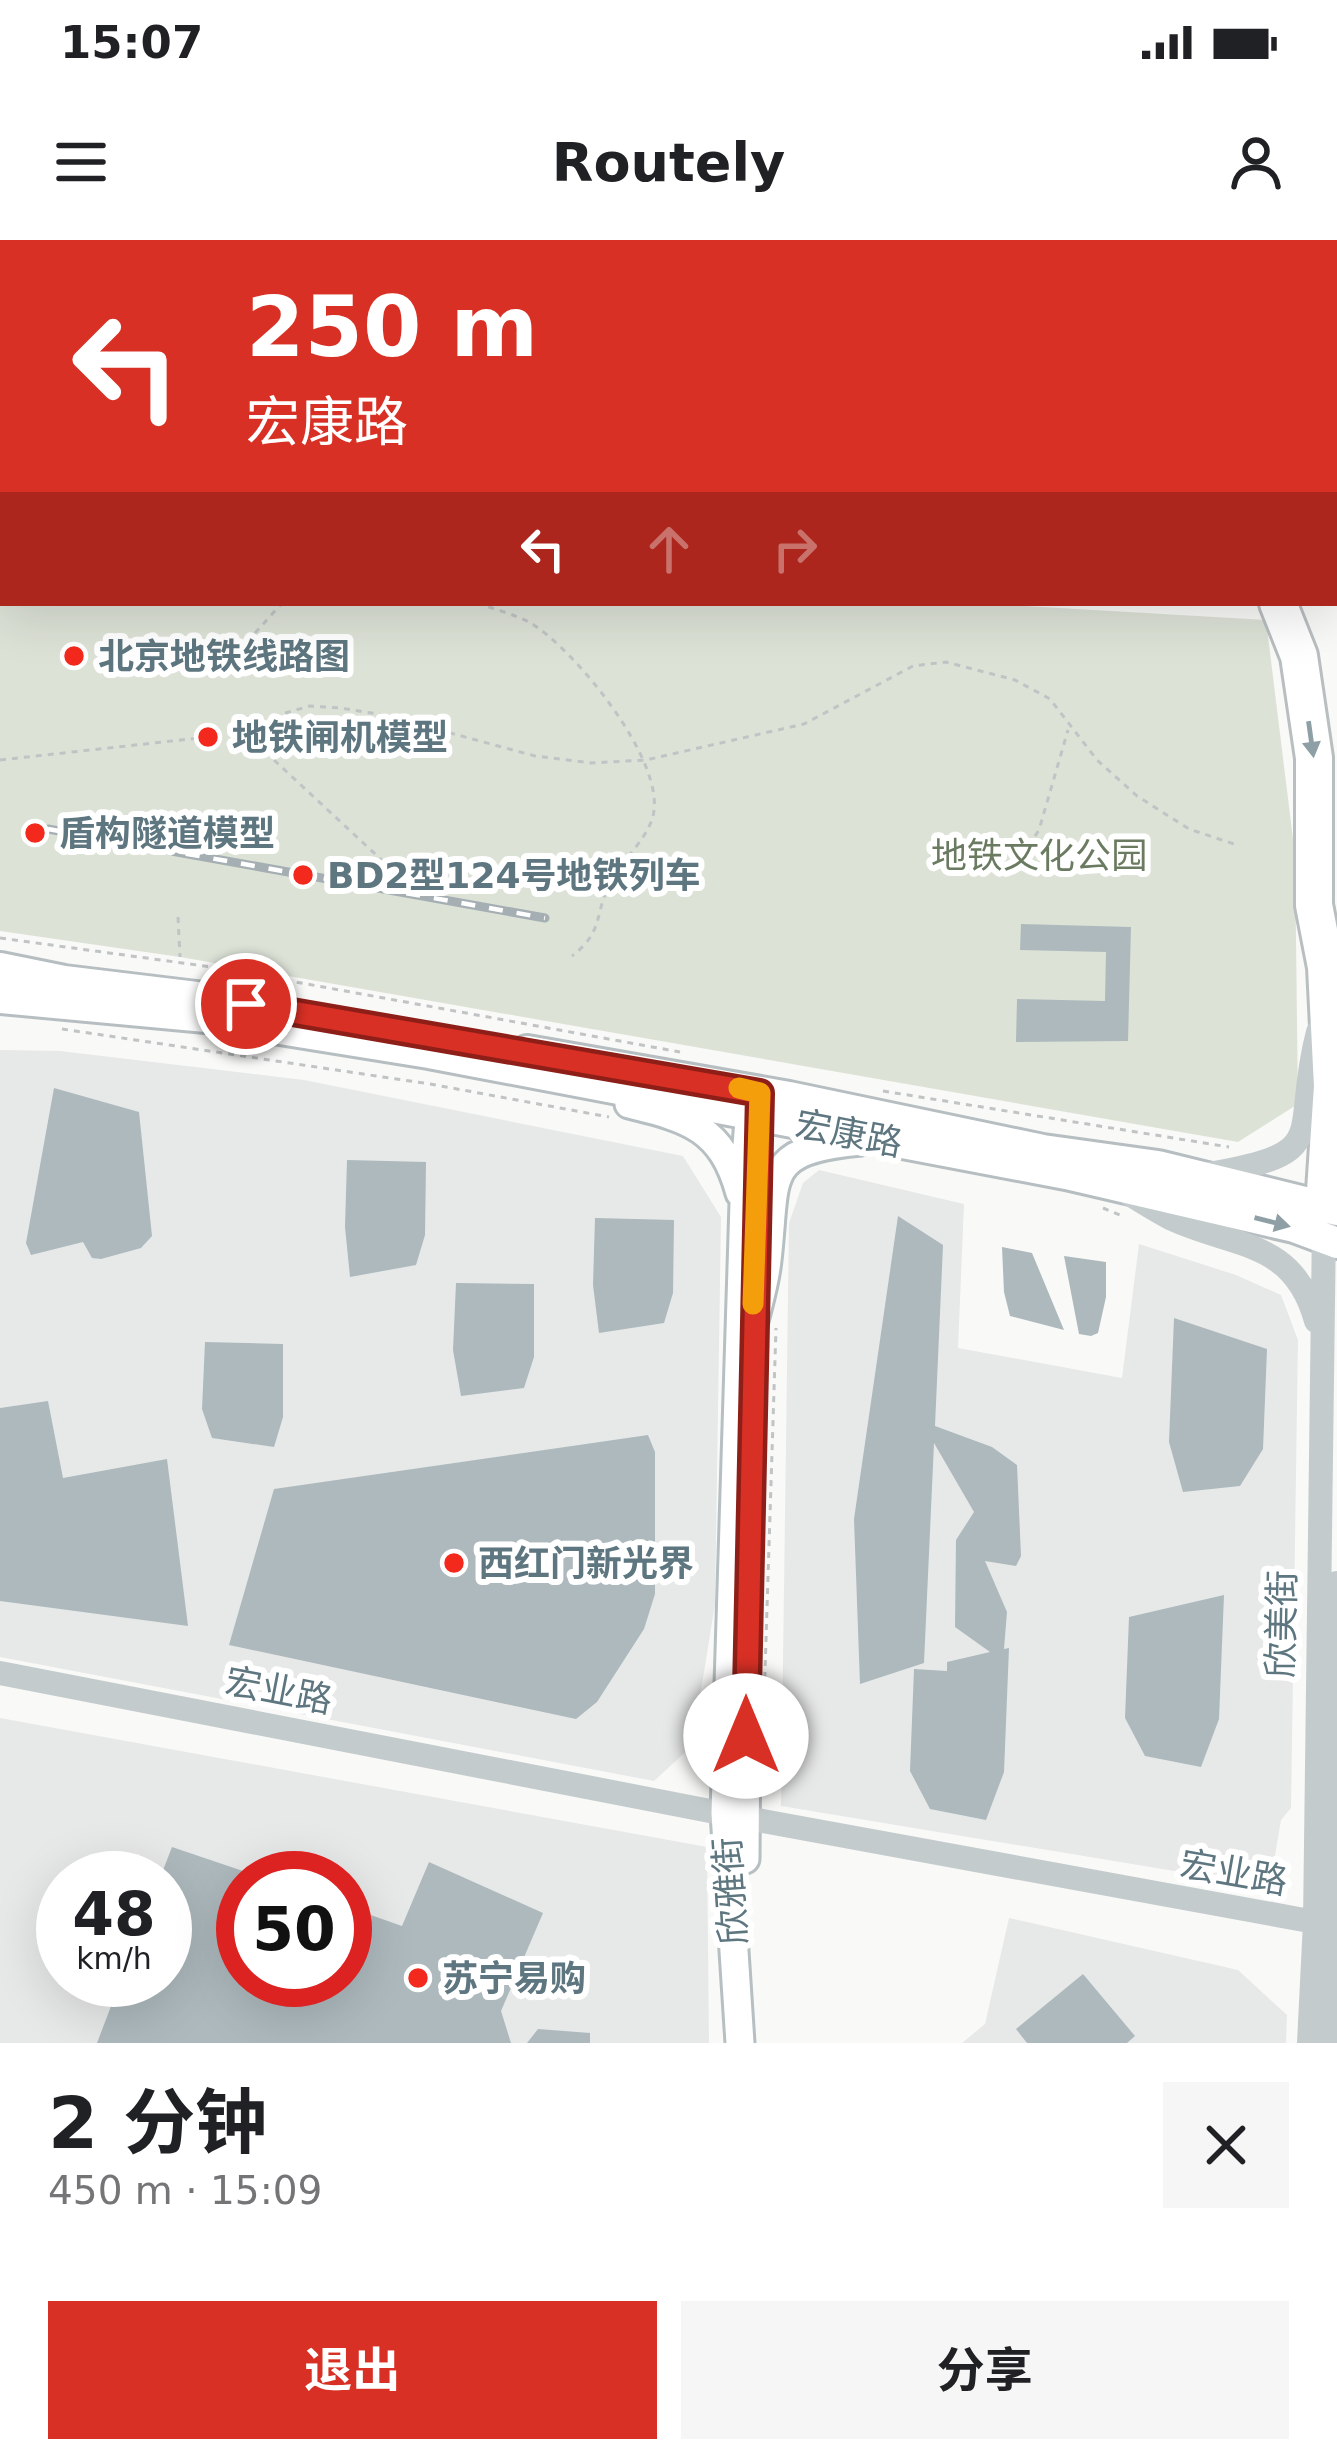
<!DOCTYPE html>
<html lang="zh">
<head>
<meta charset="utf-8">
<style>
	:root { --surface:#fff; --page:#f6f6f6; --text:#202124; --muted:#757577; --accent:#d93025 }
	body { margin:0; font-family:"DejaVu Sans","Noto Sans SC",sans-serif; background:var(--page); color:var(--text); height:100vh; display:flex; flex-direction:column; font-size:45px; white-space:nowrap }
	* { box-sizing:border-box; margin:0 }
	p { font-size:39px; color:var(--muted) }
	.icon { flex:none; width:66px; height:66px; fill:none; stroke:currentColor; stroke-width:2; stroke-linecap:round; stroke-linejoin:round }
	.map { position:relative; height:1803px; overflow:hidden }
	.sheet { display:flex; flex-direction:column; background:var(--surface); flex:1 }
	.sheet>* { flex:none }
	.top-card { position:absolute; left:0px; top:0px; width:1338px; height:366px; box-shadow:0 12px 48px #0002; background:#d93025; color:#fff; overflow:hidden }
	.speed { position:absolute; left:36px; top:1611px; display:flex; gap:24px; font-size:60px; font-weight:700; text-align:center }
	.speed>* { display:grid; place-content:center; width:156px; height:156px; border-radius:50%; background:var(--surface); box-shadow:0 12px 48px #0002; line-height:1 }
	.speed small { font-size:30px; font-weight:400 }
	.speed .limit { border:18px solid #d22; background:#fff; color:#111 }
	.pin { position:absolute; display:grid; place-items:center; width:102px; height:102px; color:#fff; margin:-51px; border:6px solid #fff; border-radius:50%; box-shadow:0 3px 12px #0007 }
	.me { position:absolute; width:132px; margin:-66px; rotate:0deg; stroke-linejoin:round; filter:drop-shadow(0 0 9px #0008) }
	.turn { display:flex; align-items:center; gap:42px; height:252px; padding:0 48px; font-size:54px }
	.turn .icon { width:156px; height:156px; stroke-width:2.5 }
	.turn b { display:block; font-size:84px; line-height:102px }
	.lanes { display:flex; align-items:center; height:114px; padding:0 48px; background:#0003; justify-content:center; gap:60px; direction:ltr }
	.lanes .off { opacity:.35 }
	.round { display:grid; place-items:center; flex:none; width:126px; height:126px; border-radius:0px; background:var(--page) }
	.overview { display:flex; align-items:center; justify-content:space-between; height:204px; padding:0 48px }
	h1 { font-size:72px; font-weight:700; line-height:90px }
	.cta { display:flex; gap:24px; margin-top:auto; padding:24px 48px }
	.cta a { flex:1; height:138px; border-radius:0px; background:var(--accent); color:#fff; font-size:48px; font-weight:700; line-height:138px; text-align:center }
	.cta a+a { background:var(--page); color:var(--text) }
	.status { display:flex; justify-content:space-between; align-items:center; height:84px; padding:0 60px; background:var(--surface); direction:ltr }
	.status svg { height:33px; fill:currentColor }
	header { display:flex; justify-content:space-between; align-items:center; height:156px; padding:0 48px; background:var(--surface); font-size:54px; font-weight:700 }
	.map>svg:first-child { display:block }
	.built { fill:#e7e9e8; fill-rule:evenodd }
	.green { fill:#dde2d7 }
	.lines { fill:none; stroke-linecap:round; stroke-linejoin:round }
	.stream { stroke:#bdcdcf; stroke-width:4.5 }
	.building { fill:#adb9bd }
	.secondary-casing { stroke:#b6bfc2; stroke-width:33 }
	.primary-casing { stroke:#b7bec1; stroke-width:36 }
	.motorway-casing { stroke:#b9bfc1; stroke-width:42 }
	.path { stroke:#c0c4c5; stroke-width:3; stroke-dasharray:6 6; stroke-linecap:butt }
	.tertiary { stroke:#c4cbcd; stroke-width:24 }
	.secondary { stroke:#fff; stroke-width:27 }
	.primary { stroke:#fff; stroke-width:30 }
	.motorway { stroke:#fff; stroke-width:36 }
	.rail-casing { stroke:#a5afb3; stroke-width:9 }
	.rail { stroke:#fff; stroke-width:4.5; stroke-dasharray:14; stroke-linecap:butt }
	.oneway { fill:#8e9fa5 }
	.route-casing { stroke:#8d1f18; stroke-width:30 }
	.route { stroke:#d93025; stroke-width:21 }
	.slow { stroke:#f59e0b; stroke-width:21 }
	.poi-dot { fill:#f4291d; stroke:#fff; stroke-width:4.5 }
	.labels { text-anchor:middle; stroke-width:12; stroke-linejoin:round; paint-order:stroke }
	.poi-label { font-size:36px; font-weight:bold; fill:#5e767f; stroke:#fff; text-anchor:start }
	.park-label { font-size:36px; fill:#6b7b61; stroke:#fff }
	.street-label { font-size:36px; fill:#5e767f; stroke:#fff }
</style>
</head>
<body>
<div class="status"><b>15:07</b><svg viewBox="0 0 49 12"><path d="M0 12V9h3v3zM5 12V6h3v6zM10 12V3h3v9zM15 12V0h3v12zM26 1h20v11H26zM47 4h2v5h-2z"/></svg></div>
<header><svg class="icon" aria-label="menu" viewBox="0 0 24 24"><path d="M4 6h16M4 12h16M4 18h16"/></svg>Routely<svg class="icon" aria-label="person" viewBox="0 0 24 24"><circle cx="12" cy="8" r="4"/><path d="M4 21q1-7 8-7t8 7"/></svg></header>
<div class="map">
<svg width="1337" height="1803" viewBox="0 0 1337 1803">
	<rect width="100%" height="100%" fill="#f9f9f7"/>
	<path class="built" d="M0 810 60 811 304 840 683 916 721 977 715 1364 692 1506 654 1541 0 1417Z
		M819 930 964 964 958 1108 1122 1138 1139 1004 1236 1035 1281 1055 1298 1100 1291 1568 1281 1580 1271 1639 1253 1644 781 1566 789 983 803 943Z
		M0 1478 707 1607 709 1803H0ZM63 1638H165V1740H63ZM243 1638H345V1740H243Z
		M1009 1678 1238 1730 1287 1775 1286 1803H962L985 1784Z"/>
	<path class="green" d="M0 34 3 363H974L1266 380 1295 615 1298 864 1238 902 180 717 0 691Z"/>
	<g class="lines">
		<path class="stream" d="M1335 357 1337 359"/>
	</g>
	<path class="building" d="M1021 684 1131 687 1128 801 1016 802 1017 759 1105 761 1106 712 1020 710Z
		M54 848 139 872 152 996 141 1008 101 1019 92 1018 83 1002 31 1015 26 1003Z
		M347 920 426 922 425 995 416 1025 350 1037 345 987Z
		M898 976 943 1005 935 1186 992 1207 1017 1225 1021 1316 1016 1326 985 1321 1007 1372 1004 1409 1009 1408 1004 1532 986 1580 930 1569 910 1531 914 1429 947 1431V1422L990 1412 955 1387 956 1300 974 1272 934 1203 924 1423 860 1444 854 1279Z
		M595 978 674 980 673 1053 664 1083 599 1093 593 1045Z
		M1002 1007 1032 1013 1064 1090 1010 1076 1004 1052Z
		M1064 1016 1106 1022V1057L1098 1093 1091 1096 1079 1094Z
		M456 1043 534 1044V1117L524 1148 461 1156 453 1110Z
		M1174 1078 1267 1109 1263 1209 1240 1246 1183 1252 1169 1202Z
		M205 1102 283 1104V1177L274 1207 212 1198 202 1169Z
		M48 1161 63 1238 167 1219 188 1386 0 1361V1168Z
		M648 1195 655 1212V1354L644 1389 597 1462 576 1479 229 1405 274 1249Z
		M1224 1355 1219 1479 1201 1527 1145 1516 1125 1478 1129 1377Z
		M172 1607 243 1631V1740H345V1666L402 1686 429 1622 543 1673 501 1771 511 1803H97L121 1740H165V1638H160Z
		M1083 1734 1135 1796 1127 1803H1027L1016 1789Z
		M538 1789 590 1793V1803H527Z"/>
	<g class="lines">
		<g class="secondary-casing">
			<path id="secondary" d="M629 864C690 879 722 888 740 953
				M753 1085C758 1064 765 1042 767 1020 777 936 760 910 861 901
				M745 1619 746 1478
				M740 1803 725 1573 745 931 751 854"/>
		</g>
		<g class="primary-casing">
			<path id="primary" d="M0 728 64 741 213 759
				M0 758 206 777 429 813 1066 934 1294 987 1337 1003
				M527 811 789 857 1043 910 1158 926 1337 970"/>
		</g>
		<g class="motorway-casing">
			<path id="motorway" d="M472 0 488 3
				M716 0 732 3
				M1231 3 1235 0
				M1335 115 1337 116
				M1335 161H1337
				M1278 363 1299 416 1314 518V665L1326 727 1332 846 1324 966"/>
		</g>
		<path class="path" d="M0 51H3
			M0 104H3
			M0 128 3 132
			M477 363C494 369 513 374 529 382 574 408 667 522 653 576 646 602 620 621 609 645 594 676 604 691 572 716
			M247 402 282 363
			M285 473 310 466 340 468 384 475 535 516 591 523 646 520 804 484 913 426 946 422 1015 440 1050 459 1097 520 1137 556 1189 589 1234 604
			M0 520 208 497
			M274 520 415 651
			M1015 626 1039 590 1068 490
			M178 677 180 717
			M0 698 219 728 680 812
			M62 789 430 844 609 877
			M883 851 1229 907
			M1103 968 1122 976
			M764 1462 776 1088"/>
		<path class="tertiary" d="M1204 935C1337 912 1290 899 1318 792
			M1131 955C1144 963 1158 972 1172 979 1234 1008 1294 999 1316 1081
			M0 1433 746 1578 1315 1682 1333 1689
			M1309 1803 1315 1682 1324 984
			M1330 1803 1337 1343"/>
		<use href="#secondary" class="secondary"/>
		<use href="#primary" class="primary"/>
		<use href="#motorway" class="motorway"/>
		<g class="rail-casing">
			<path id="rail" d="M48 589 545 678"/>
		</g>
		<use href="#rail" class="rail"/>
	</g>
	<defs><path id="oneway-solid" d="M-6-.8H1V-3.2L6.5 0L1 3.2V.8H-6Z" transform="scale(3)"/></defs>
	<g class="oneway">
		<use href="#oneway-solid" transform="translate(1311 499) rotate(82)"/>
		<use href="#oneway-solid" transform="translate(1272 982) rotate(14)"/>
	</g>
	<g class="lines">
		<g class="route-casing">
			<path id="route" d="M246 764 760 853 746 1496"/>
		</g>
		<use href="#route" class="route"/>
		<path class="slow" d="M739 848 760 853 753 1064"/>
	</g>
	<g class="poi-dot">
		<circle cx="74" cy="416" r="12"/>
		<circle cx="208" cy="497" r="12"/>
		<circle cx="35" cy="593" r="12"/>
		<circle cx="303" cy="635" r="12"/>
		<circle cx="454" cy="1323" r="12"/>
		<circle cx="418" cy="1738" r="12"/>
	</g>
	<g class="labels">
		<g class="poi-label">
			<text x="98" y="429">北京地铁线路图</text>
			<text x="232" y="510">地铁闸机模型</text>
			<text x="59" y="606">盾构隧道模型</text>
			<text x="327" y="648">BD2型124号地铁列车</text>
			<text x="478" y="1336">西红门新光界</text>
			<text x="442" y="1751">苏宁易购</text>
		</g>
		<g class="park-label">
			<text x="1039" y="628">地铁文化公园</text>
		</g>
		<g class="street-label">
			<text transform="translate(849 893) rotate(11)" y="13">宏康路</text>
			<text transform="translate(1281 1384) rotate(-89)" y="13">欣美街</text>
			<text transform="translate(279 1450) rotate(11)" y="13">宏业路</text>
			<text transform="translate(1234 1632) rotate(10)" y="13">宏业路</text>
			<text transform="translate(730 1651) rotate(-94)" y="13">欣雅街</text>
		</g>
	</g>
</svg>
<div class="speed"><div>48<small>km/h</small></div><div class="limit">50</div></div>
<div class="pin" style="left:246px;top:764px;background:#d93025"><svg class="icon" aria-label="arrive" viewBox="0 0 24 24"><path d="M6 21V4h12l-3 4 3 4H6"/></svg></div>
<svg class="me" style="left:746px;top:1496px" viewBox="-20 -20 40 40"><circle r="19" fill="#fff"/><path d="M0-13L10 11 0 6-10 11z" fill="#d93025"/></svg>
<div class="top-card">
<div class="turn"><svg class="icon" aria-label="left" viewBox="0 0 24 24"><path d="M17 20v-9H6M10 6l-5 5 5 5"/></svg><div><b>250 m</b>宏康路</div></div>
<div class="lanes"><svg class="icon" aria-label="left" viewBox="0 0 24 24"><path d="M17 20v-9H6M10 6l-5 5 5 5"/></svg><svg class="icon off" aria-label="ahead" viewBox="0 0 24 24"><path d="M12 20V5M6 11l6-6 6 6"/></svg><svg class="icon off" aria-label="right" viewBox="0 0 24 24"><path d="M7 20v-9h11M14 6l5 5-5 5"/></svg></div>
</div>
</div>
<section class="sheet">
<div class="overview"><div><h1>2 分钟</h1><p>450 m · 15:09</p></div><a class="round"><svg class="icon" aria-label="close" viewBox="0 0 24 24"><path d="M6 6l12 12M18 6L6 18"/></svg></a></div>
<div class="cta"><a>退出</a><a>分享</a></div>
</section>
</body>
</html>
